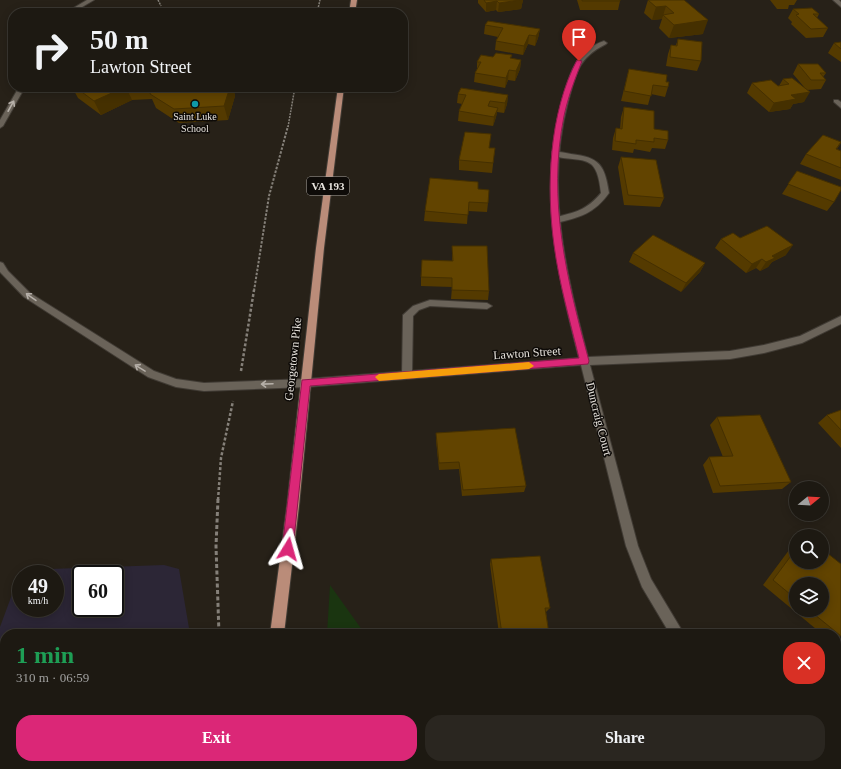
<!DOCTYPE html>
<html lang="en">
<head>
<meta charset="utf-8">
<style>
	:root { --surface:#1d1912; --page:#2a2620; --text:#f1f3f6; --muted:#a0a09f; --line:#3b3832; --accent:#db2777 }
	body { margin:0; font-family:Georgia,serif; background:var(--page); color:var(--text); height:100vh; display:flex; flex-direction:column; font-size:15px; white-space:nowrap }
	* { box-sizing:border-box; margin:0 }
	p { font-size:13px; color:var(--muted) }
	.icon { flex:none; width:22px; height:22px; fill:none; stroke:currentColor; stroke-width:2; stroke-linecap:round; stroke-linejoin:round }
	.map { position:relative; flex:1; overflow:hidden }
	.sheet { position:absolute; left:0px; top:629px; width:841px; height:140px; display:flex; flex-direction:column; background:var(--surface); border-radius:16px 16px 0 0; box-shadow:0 2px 10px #0003,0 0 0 1px var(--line) }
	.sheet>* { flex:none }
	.top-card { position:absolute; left:8px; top:8px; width:400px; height:84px; border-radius:16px; box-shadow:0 2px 10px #0003,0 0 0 1px var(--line); background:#1d1912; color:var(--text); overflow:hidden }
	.needle { width:26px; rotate:72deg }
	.buttons { position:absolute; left:789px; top:481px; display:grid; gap:8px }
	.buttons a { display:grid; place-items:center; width:40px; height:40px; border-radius:50%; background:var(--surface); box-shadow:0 2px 10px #0003,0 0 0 1px var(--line); font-size:20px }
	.speed { position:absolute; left:12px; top:565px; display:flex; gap:8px; font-size:20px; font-weight:700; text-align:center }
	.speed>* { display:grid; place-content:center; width:52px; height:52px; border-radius:50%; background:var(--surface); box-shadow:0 2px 10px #0003,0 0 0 1px var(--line); line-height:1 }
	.speed small { font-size:10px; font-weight:400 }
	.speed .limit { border:2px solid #111; border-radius:6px; background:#fff; color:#111 }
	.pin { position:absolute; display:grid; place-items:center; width:34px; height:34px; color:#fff; margin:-41px -17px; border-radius:50% 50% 50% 0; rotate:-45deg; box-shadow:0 0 4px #0007 }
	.pin .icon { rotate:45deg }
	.me { position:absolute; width:44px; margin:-22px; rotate:8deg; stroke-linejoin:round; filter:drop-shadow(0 0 3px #0008) }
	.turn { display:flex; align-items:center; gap:14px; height:84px; padding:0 16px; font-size:18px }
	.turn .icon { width:52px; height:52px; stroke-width:2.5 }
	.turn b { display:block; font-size:28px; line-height:34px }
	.round { display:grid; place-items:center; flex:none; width:42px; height:42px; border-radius:16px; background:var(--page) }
	.headline { display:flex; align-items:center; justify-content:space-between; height:68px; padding:0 16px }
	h1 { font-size:24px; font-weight:700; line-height:30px; color:#1e9e55 }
	.primary-button { display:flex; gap:8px; margin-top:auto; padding:8px 16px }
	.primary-button a { flex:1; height:46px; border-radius:16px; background:var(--accent); color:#fff; font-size:16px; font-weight:700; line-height:46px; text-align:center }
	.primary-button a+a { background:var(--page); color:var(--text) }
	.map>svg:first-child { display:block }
	.industrial { fill:#2c2636; fill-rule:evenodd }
	.green { fill:#1a3510 }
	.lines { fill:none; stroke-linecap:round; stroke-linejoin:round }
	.lane-casing { stroke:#403b34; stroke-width:2 }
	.street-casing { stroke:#403b34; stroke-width:2 }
	.primary-casing { stroke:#403b34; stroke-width:2 }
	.path-far3 { stroke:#858079; stroke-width:1.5; stroke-dasharray:2 1; stroke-linecap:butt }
	.path-far2 { stroke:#858079; stroke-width:2; stroke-dasharray:2.5 1.5; stroke-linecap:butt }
	.path-far1 { stroke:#858079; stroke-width:2.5; stroke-dasharray:3 2; stroke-linecap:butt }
	.path { stroke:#858079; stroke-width:3; stroke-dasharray:4 2.5; stroke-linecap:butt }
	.lane { fill:#6a6359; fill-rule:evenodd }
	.street { fill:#6a6359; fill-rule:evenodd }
	.primary { fill:#ba8c79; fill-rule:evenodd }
	.wall { fill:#543a00; fill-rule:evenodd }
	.shaded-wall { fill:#453000 }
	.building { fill:#624400; stroke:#453000 }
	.oneway { stroke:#b6b0a9 }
	.route { fill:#db2777; stroke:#8e194d }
	.slow { fill:#f59e0b }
	.culture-dot { fill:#0f9aa8; stroke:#0e0b08; stroke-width:1.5 }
	.labels { text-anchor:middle; stroke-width:3; stroke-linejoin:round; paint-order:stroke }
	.far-poi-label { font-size:10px; fill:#e8e4de; stroke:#0e0b08 }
	.shield { fill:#0e0b08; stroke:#a7a39e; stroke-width:1 }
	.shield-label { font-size:11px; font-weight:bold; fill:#e8e4de }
	.street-label { font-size:12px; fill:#e8e4de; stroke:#0e0b08 }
</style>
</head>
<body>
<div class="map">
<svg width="841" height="769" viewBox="0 0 841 769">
	<rect width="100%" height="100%" fill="#272118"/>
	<path class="industrial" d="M164 565 179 569 190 634H5V764H167L164 769H0V627L21 570ZM21 574H55V608H21ZM81 574H115V608H81Z"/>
	<path class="green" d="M330 585 365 634H327Z
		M318 764H457L461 769H318Z"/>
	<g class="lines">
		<g class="lane-casing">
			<path id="lane" d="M834 100H838L841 102V108L834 102Z
				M552 152C558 151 565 153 571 154 600 157 605 166 609 193 595 213 579 218 556 223L553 222V218C575 212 586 211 601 193 597 152 584 163 552 156Z
				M430 300 487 303 492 306 487 309 430 306 419 310 413 316 412 375 410 378H404L402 375 403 315 413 306Z"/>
		</g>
		<g class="street-casing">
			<path id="street" d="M87 0H94L72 13H65Z
				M833 0H839L841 2V7Z
				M604 41 607 43 606 44C578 58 576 73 568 102 545 188 566 274 588 357L730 351 764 345 800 336 841 316V324L802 343 764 353 730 359 590 365 638 546 651 579 684 634H670L642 587 626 546 581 365 306 387 204 391 176 387 148 377 24 297 0 272V262L3 263 8 271 30 293 154 371 176 379 204 383 306 379 579 358C556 269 537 188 563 97 570 72 577 50 604 41Z
				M19 87H25L3 126 0 128V120Z
				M816 764H836L838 769H818Z"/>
		</g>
		<g class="primary-casing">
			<path id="primary" d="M351 0H357L355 13H349Z
				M338 87H344L324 248 299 506 284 634H270L287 506 316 248Z
				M253 764H267L266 769H252Z"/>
		</g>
		<path class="path-far3" d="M158 0 161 6
			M317 13 320 0
			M288 127 295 87"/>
		<path class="path-far2" d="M254 291 269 196 288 126"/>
		<path class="path-far1" d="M241 371 254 290
			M218 500 221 458 233 401"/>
		<path class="path" d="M218 499 216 546 219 634
			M207 769 208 764"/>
		<use href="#lane" class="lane"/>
		<use href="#street" class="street"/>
		<use href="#primary" class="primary"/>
	</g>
	<path class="wall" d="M478 0H523L521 9 498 12 496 10 486 12 478 3Z
		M577 0H620V1L618 10H580Z
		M648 0H684L703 34 669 38 659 28 662 19 652 20 644 13Z
		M770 0H797L794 5H789L788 9H777Z
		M793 9 819 14 817 18 828 28 823 37 806 38 791 24 792 22 788 18Z
		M485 25 540 29 538 38 535 46 528 44 523 55 495 50 496 41 498 37 484 34Z
		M678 39 701 61 697 71 666 66 668 54 671 45H676Z
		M841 42V62L828 53 834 43Z
		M512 55 511 58 521 60 520 69 515 81 508 80 505 88 474 82 475 73 477 70V62L493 57Z
		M798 64 826 73 823 77 826 80 821 89 807 90 804 102 793 104 790 109 769 112 747 93 752 83 778 86H779L783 79 805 88 793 74Z
		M629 69 666 82 668 87 665 97 651 94 648 105 621 101Z
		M72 87H233L235 96 228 120 179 123 156 108 152 99 132 100 101 115 78 98Z
		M458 94 508 95 507 104 504 113 497 112 496 117 493 126 458 121 459 111 462 104 457 103Z
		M624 107 654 129 668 140 665 149 652 148 650 152 634 149 633 153 612 150 613 138 616 128 620 129 621 117Z
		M841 143 837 149 841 151V180L800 164 806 154Z
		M490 148H495L492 173 459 170V160Z
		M621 157 664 198 660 207 624 205 618 167Z
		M797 171 834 202 827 211 782 194Z
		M478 189 488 203 487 212 468 211 467 224 424 221 425 211Z
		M740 238 786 255 772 262 768 267 760 271 756 268 746 273 715 248 721 239Z
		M452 246 489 291 488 300 451 299 452 287 421 286V277L452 261Z
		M633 253 705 263 700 272 681 292 629 262Z
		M841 410V448L818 423 827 415Z
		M717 417 791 482 782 489 713 493 703 465 709 457H723L710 425Z
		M436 433 526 486 524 492 462 496 459 469 439 470 436 440Z
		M795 542H796V562L841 636 836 638V634H822L763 585ZM796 584 822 610H796Z
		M491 559 550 608 546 612 549 634H499L490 564Z
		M553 764H694L692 769H549Z"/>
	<path class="shaded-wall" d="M520 0H523L521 9 498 12 499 3Z
		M497 1 496 10 486 12V3Z
		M666 6 662 19 652 20 656 7Z
		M708 20 703 34 669 38 674 25Z
		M540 29 538 38 535 46 536 36Z
		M529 35 528 44 523 55 524 46Z
		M521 60 520 69 515 81 516 71Z
		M509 70 508 80 505 88 506 78Z
		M125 87H126L132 100 101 115 94 101Z
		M230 87H233L235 96 228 120 224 106Z
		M810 92 804 102 793 104 790 109 769 112 774 103 791 95Z
		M508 95 507 104 504 113 505 103Z
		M498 108 496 117 493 126 494 117Z
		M793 245 786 255 772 262 768 267 760 271 766 262 772 256Z
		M762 259 756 268 746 273 752 264Z
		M705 263 700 272 681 292 686 283Z"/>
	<path class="building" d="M484 0H520L499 3 497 1 486 3Z
		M582 0H620V1H582Z
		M648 0H684L708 20 674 25 663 15 674 13 666 6 656 7Z
		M812 8 819 14H813L828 28 811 29 796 15 799 14 793 9Z
		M488 21 540 29 536 36 529 35 524 46 496 41 503 28 485 25Z
		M678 39 702 42 701 61 670 57 671 45 677 46Z
		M841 42V49L834 43Z
		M496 53 512 55 510 58 521 60 516 71 509 70 506 78 475 73 481 62H477L481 55 493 57Z
		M798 64H818L826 73H820L826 80H811Z
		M629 69 667 75 666 82H669L668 87 653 85 651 96 624 91Z
		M792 78 810 92 791 95 796 99 774 103 752 83 771 80 778 86 789 84 783 79Z
		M75 87H125L94 101Z
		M152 87H230L224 106 174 109 150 94Z
		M461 88 508 95 505 103 490 101 488 106 498 108 494 117 459 111 466 95 458 94Z
		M624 107 654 111V129L668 131V140L654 138V142L636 140V144L615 141 616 128 622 129Z
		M465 132 491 134 489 148H495L493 163 459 160Z
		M823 135 841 142 836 149 841 151V168L806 154Z
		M621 157 656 160 664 198 628 195Z
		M797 171 841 187V190L834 202 788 184Z
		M430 178 478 182V189L489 190 488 203 469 202 468 215 425 211Z
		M767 226 793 245 772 256 775 258 766 262 762 259 752 264 721 239 733 233 740 238Z
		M653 235 705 263 686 283 633 253Z
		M452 246H487L489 291 452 290V278L421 277 422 260 453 261Z
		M841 410V430L827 415Z
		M760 415 791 482 720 486 709 457 733 456 717 417Z
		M515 428 526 486 463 490 459 462 439 463 436 433Z
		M796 549V562H822V549L841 564V636L809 610H822V584H796V599L773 580Z
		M540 556 550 608H545L549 634H502L491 559Z
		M557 764H694L692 769H554Z"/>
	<defs><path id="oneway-shaft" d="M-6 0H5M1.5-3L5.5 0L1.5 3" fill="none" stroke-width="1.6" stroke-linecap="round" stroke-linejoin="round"/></defs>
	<g class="oneway">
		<use href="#oneway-shaft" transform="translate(11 106) rotate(-61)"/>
		<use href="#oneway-shaft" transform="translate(31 297) rotate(-145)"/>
		<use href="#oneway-shaft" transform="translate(140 368) rotate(-148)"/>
		<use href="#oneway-shaft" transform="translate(267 384) rotate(178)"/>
	</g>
	<path class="route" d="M577 60 582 61C575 79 568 97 564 116 547 200 567 280 589 361L588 364 310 386 293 549 292 553 288 554 284 553 282 549 302 380 579 358C570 321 559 283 554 245 546 187 549 113 577 60Z"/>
	<path class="slow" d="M529 362 534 366 529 369 379 381 375 377 379 374Z"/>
	<circle class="culture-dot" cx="195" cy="104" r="4"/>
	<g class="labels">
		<g class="far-poi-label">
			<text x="195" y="120">Saint Luke<tspan x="195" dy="12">School</tspan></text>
		</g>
		<rect class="shield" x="307" y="177" width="42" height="18" rx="3"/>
		<g class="shield-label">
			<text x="328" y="190">VA 193</text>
		</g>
		<g class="street-label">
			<text transform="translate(527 353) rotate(-4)" y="4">Lawton Street</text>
			<text transform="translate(293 359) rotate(-84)" y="4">Georgetown Pike</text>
			<text transform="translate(599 419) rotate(76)" y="4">Duncraig Court</text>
		</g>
	</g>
</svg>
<div class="buttons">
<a><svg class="needle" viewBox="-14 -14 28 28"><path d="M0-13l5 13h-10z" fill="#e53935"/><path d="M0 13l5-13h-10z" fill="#a0a09f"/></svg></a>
<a><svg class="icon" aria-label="search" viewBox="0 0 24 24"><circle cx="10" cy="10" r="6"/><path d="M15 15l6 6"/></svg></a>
<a><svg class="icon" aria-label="layers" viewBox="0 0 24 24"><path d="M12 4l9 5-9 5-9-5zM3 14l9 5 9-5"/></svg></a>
</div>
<div class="speed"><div>49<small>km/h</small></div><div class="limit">60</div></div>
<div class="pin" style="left:579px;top:61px;background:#d93025"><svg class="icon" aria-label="arrive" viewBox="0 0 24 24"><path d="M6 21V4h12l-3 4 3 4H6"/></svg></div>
<svg class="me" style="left:288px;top:549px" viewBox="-20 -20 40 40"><path d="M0-17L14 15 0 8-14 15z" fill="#db2777" stroke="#fff" stroke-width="4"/></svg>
<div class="top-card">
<div class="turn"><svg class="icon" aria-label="right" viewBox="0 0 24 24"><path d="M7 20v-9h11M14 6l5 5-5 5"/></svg><div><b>50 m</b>Lawton Street</div></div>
</div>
<section class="sheet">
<div class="headline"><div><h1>1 min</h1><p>310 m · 06:59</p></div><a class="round" style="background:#d93025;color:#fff"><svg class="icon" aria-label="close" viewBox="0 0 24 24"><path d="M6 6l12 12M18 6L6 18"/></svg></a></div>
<div class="primary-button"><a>Exit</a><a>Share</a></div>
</section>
</div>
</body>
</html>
